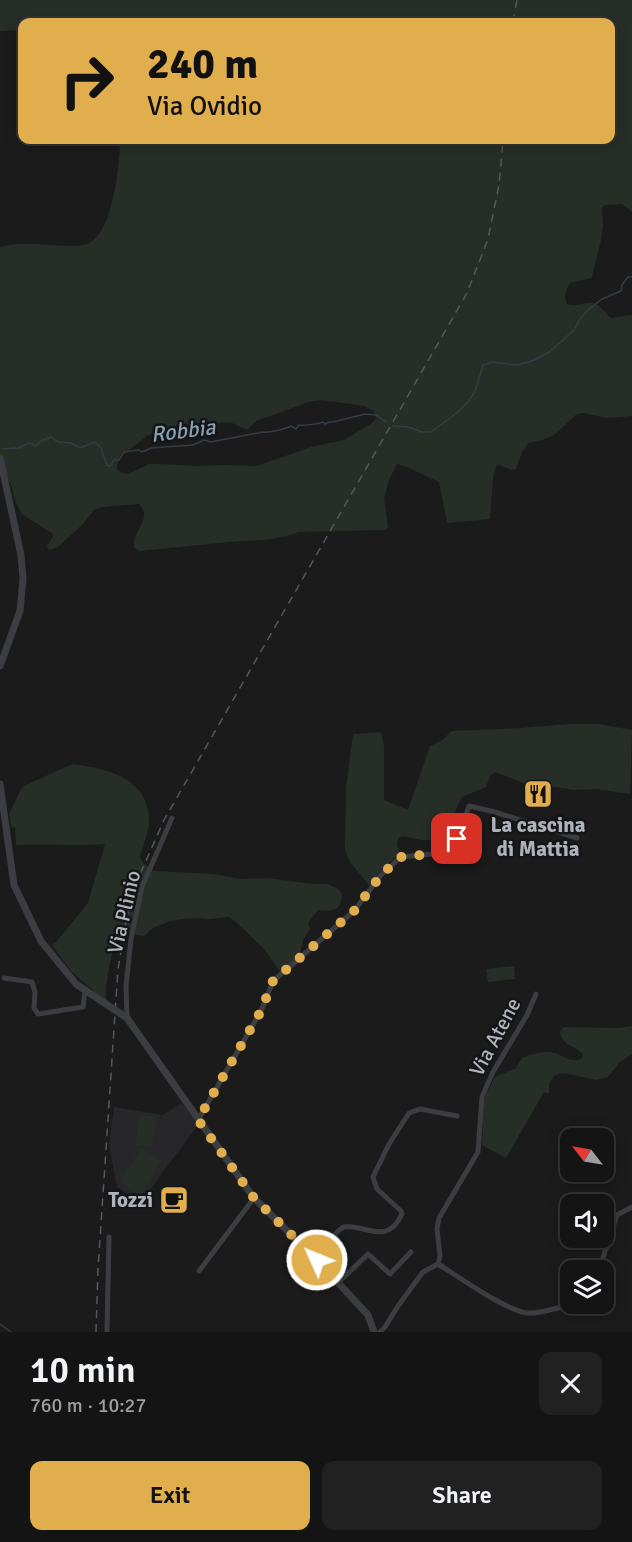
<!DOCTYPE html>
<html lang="en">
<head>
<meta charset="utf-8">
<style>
	:root { --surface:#141415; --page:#212122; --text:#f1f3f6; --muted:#9d9ea0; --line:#333334; --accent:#e1ae4e }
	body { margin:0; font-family:Signika,sans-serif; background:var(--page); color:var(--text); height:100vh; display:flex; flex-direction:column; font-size:22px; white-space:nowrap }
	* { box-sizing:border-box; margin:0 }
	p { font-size:20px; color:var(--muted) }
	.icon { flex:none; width:33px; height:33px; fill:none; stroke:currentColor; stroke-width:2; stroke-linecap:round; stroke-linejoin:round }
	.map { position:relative; height:1332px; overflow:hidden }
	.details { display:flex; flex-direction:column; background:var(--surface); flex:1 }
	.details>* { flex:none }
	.hud { position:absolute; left:18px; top:18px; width:597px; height:126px; border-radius:12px; box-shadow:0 3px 15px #0003,0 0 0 2px var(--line); background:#e1ae4e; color:#111; overflow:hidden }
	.needle { width:39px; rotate:301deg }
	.buttons { position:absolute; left:560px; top:1128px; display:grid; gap:12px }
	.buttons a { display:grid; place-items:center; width:54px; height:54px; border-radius:12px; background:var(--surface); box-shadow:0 3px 15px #0003,0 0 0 2px var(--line); font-size:30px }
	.pin { position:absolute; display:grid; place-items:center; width:51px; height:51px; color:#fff; margin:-26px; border-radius:12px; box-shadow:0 3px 9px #0006 }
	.me { position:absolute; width:66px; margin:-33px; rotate:314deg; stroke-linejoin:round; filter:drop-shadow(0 0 4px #0008) }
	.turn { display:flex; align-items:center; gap:21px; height:126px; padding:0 30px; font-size:27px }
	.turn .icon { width:78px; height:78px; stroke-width:2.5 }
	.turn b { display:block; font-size:42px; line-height:51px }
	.round { display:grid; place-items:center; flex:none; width:63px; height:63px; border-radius:12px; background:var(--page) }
	.headline { display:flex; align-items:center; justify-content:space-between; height:102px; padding:0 30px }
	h1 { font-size:36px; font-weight:600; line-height:45px }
	.cta { display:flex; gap:12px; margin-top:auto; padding:12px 30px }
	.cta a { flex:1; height:69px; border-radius:12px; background:var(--accent); color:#111; font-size:24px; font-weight:600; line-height:69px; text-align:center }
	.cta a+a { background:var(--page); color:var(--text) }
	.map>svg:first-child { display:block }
	.built { fill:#272729 }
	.green { fill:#272e28; fill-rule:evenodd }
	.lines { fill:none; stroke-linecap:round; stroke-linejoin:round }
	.stream { stroke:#353d44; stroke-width:1.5 }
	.minor { stroke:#3c3d41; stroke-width:5 }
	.tertiary { stroke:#3c3d41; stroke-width:7 }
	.rail { stroke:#55575c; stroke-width:1.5; stroke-dasharray:8 6; stroke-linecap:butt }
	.tertiary-bridge { stroke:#3c3d41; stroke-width:7 }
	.route { stroke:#e1ae4e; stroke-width:10; stroke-dasharray:0 18 }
	.labels { text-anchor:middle; stroke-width:5; stroke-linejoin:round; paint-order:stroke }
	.poi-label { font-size:21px; font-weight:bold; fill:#aeb2bb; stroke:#151517 }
	.street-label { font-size:21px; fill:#aeb2bb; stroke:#151517 }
	.water-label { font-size:22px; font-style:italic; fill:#8a9fb1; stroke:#151517 }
</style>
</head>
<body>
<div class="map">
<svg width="632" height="1332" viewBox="0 0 632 1332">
	<rect width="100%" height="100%" fill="#1b1b1c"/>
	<path class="built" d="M182 1103 198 1125 140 1203 117 1187 109 1145 114 1107 162 1115Z"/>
	<path class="green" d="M0 0H632V212L622 204 605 205 602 208 603 225 601 240 592 276 591 278 570 283C566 290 563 296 567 304 578 309 587 299 596 304 602 307 606 314 611 318L632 315V416L607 418 583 413 577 414 554 435 543 440 529 443 522 452 516 469 512 470 497 464 493 478 490 519 447 523 439 482 407 467 397 464 389 480 384 498 388 527 385 530 299 532C277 541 253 540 229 542 199 545 169 548 139 551L134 547C132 535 145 525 144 513 144 510 141 507 139 504L102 507 94 510 83 524 58 547 50 550 48 549 47 546 53 537V534L22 514 16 503 10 482 0 472V247C29 239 56 249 84 245 113 240 120 163 120 140H610V22H22V30L0 31ZM321 400 364 406 374 411 376 418 372 423 344 440 311 447 257 466 227 465 197 466 161 464H149L128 474 120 472 117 469 118 460 122 452 131 449 147 436 161 430H189L224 422 232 423 247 430 256 421 309 402Z
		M569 724H599L632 730 630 794 596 789 574 790 556 787H534L495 772 490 776 486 787 462 797C453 813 446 843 422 840 413 839 406 834 398 838L397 845 400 853 384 867 370 886 350 862 345 850 346 788 353 734 381 732 384 747V800L408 810 430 746 441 741 452 731 521 728Z
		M72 764C105 768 150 778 149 821 149 833 143 845 140 857L144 864 155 871 214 874 240 879 268 878 312 884H328L338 889 342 894C341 912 333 911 318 910L308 923 310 929 303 940 298 964 283 975 264 949 235 921 229 917 210 919 199 918 183 919 170 921 153 928 144 936C137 936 131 932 123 931 111 943 105 985 106 1002L71 971 52 945 57 941 88 903 105 844C75 846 46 844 16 845L15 827 12 828 9 814 22 787Z
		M514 966 515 979 488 982 486 969Z
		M632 1026V1054L620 1062 608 1077 596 1080 564 1073 555 1075 549 1083V1094L544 1092 506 1158 482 1145 484 1099 495 1077 516 1068 522 1058C531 1055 542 1051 551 1052 562 1053 570 1065 582 1058L583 1054C575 1046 560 1044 560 1031L564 1027 619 1028Z
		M140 1114 157 1117 152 1147 135 1145Z
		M141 1148 162 1161 140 1196 120 1182Z"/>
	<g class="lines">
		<path class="stream" d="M393 426 408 427 422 432H431L458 412 469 401 476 389 483 365 492 362 517 365 535 360 549 352 561 342 574 330 580 319 589 309 602 299 621 291 622 285 628 277H632
			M3 449 18 448 29 443 36 446 41 441 51 437 58 442 71 443 80 448 95 442 101 448 107 465 110 466 114 460H119L124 452 139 450 142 452 151 448 193 445 204 440 211 442 263 432C269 433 285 429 291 426L296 429 299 425C303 426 318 424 323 422L325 424 329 422H333L365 414 376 415 386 422
			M0 1324 11 1332"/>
		<path class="minor" d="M4 978 32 982 35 992 34 1008 38 1014 83 1007 85 990
			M127 1018 126 986 131 939 142 887 172 818
			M198 1120 261 1011 273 981 354 911 381 875 401 857 443 853 457 839 469 806 495 812 577 838
			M317 1260C323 1252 335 1230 344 1227 349 1226 354 1227 359 1228 380 1233 391 1237 402 1214L401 1211 377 1189 373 1177 389 1144 409 1113 420 1109 457 1116
			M438 1264 440 1256 437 1229 439 1218 478 1152 482 1097 493 1072 527 1015 536 994
			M599 1270 617 1215 632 1207
			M199 1271 254 1198
			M339 1282 368 1254 390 1274 411 1252
			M107 1332 109 1237
			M380 1332 385 1327 398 1306 423 1272 438 1264C459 1277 505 1310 527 1313 537 1314 562 1307 572 1304"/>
		<path class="tertiary" d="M0 458 21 555 23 579 20 611 0 666
			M0 784 14 885 41 941 76 984 103 1002
			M127 1018 254 1198 317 1260 368 1315 374 1332"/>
		<path class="rail" d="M513 22 517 0
			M96 1332 98 1269 118 969 127 916 141 872 164 820 467 293 488 239 499 185 503 140"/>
		<path class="tertiary-bridge" d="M103 1002 127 1018"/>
	</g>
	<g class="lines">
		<path class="route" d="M317 1260 254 1198 198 1120 261 1011 273 981 354 911 381 875 401 857 443 853 457 839"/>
	</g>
	<defs>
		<g id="restaurant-square" transform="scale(1.5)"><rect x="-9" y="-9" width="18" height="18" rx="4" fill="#e1ae4e" stroke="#151517"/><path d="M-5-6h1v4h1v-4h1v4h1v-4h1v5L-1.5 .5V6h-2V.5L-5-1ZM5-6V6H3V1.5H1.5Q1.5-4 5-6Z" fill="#111"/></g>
		<g id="cafe-square" transform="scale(1.5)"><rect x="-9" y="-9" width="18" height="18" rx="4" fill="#e1ae4e" stroke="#151517"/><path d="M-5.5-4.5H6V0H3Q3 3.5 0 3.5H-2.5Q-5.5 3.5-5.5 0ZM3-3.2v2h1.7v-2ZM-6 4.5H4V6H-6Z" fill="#111"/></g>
	</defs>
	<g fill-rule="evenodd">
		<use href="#restaurant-square" x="538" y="794"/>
		<use href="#cafe-square" x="174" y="1200"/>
	</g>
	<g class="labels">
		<g class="poi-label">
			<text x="538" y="832">La cascina<tspan x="538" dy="24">di Mattia</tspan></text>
			<text x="153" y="1207" text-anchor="end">Tozzi</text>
		</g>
		<g class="street-label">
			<text transform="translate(124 912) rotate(-77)" y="7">Via Plinio</text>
			<text transform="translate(495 1037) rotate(-62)" y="7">Via Atene</text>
		</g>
		<g class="water-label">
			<text transform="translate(183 430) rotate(-7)" y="8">Robbia</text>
		</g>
	</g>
</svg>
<div class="buttons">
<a><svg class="needle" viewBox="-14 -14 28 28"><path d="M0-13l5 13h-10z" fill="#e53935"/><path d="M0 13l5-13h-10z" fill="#9d9ea0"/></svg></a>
<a><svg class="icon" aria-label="sound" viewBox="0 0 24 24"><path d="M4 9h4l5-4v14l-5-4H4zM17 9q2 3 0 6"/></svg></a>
<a><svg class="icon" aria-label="layers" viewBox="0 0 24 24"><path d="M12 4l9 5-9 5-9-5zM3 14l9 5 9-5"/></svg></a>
</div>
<div class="pin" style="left:457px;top:839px;background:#d93025"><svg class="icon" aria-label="arrive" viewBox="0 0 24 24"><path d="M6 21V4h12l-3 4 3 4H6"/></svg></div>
<svg class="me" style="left:317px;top:1260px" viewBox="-20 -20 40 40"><circle r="17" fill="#e1ae4e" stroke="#fff" stroke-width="3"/><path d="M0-11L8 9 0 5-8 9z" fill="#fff"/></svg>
<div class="hud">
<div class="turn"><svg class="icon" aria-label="right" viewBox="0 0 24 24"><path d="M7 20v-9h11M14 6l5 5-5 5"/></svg><div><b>240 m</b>Via Ovidio</div></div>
</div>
</div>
<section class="details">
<div class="headline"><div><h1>10 min</h1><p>760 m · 10:27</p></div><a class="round"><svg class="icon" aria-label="close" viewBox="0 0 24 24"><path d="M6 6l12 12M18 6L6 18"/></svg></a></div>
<div class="cta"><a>Exit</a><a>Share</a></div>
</section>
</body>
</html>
